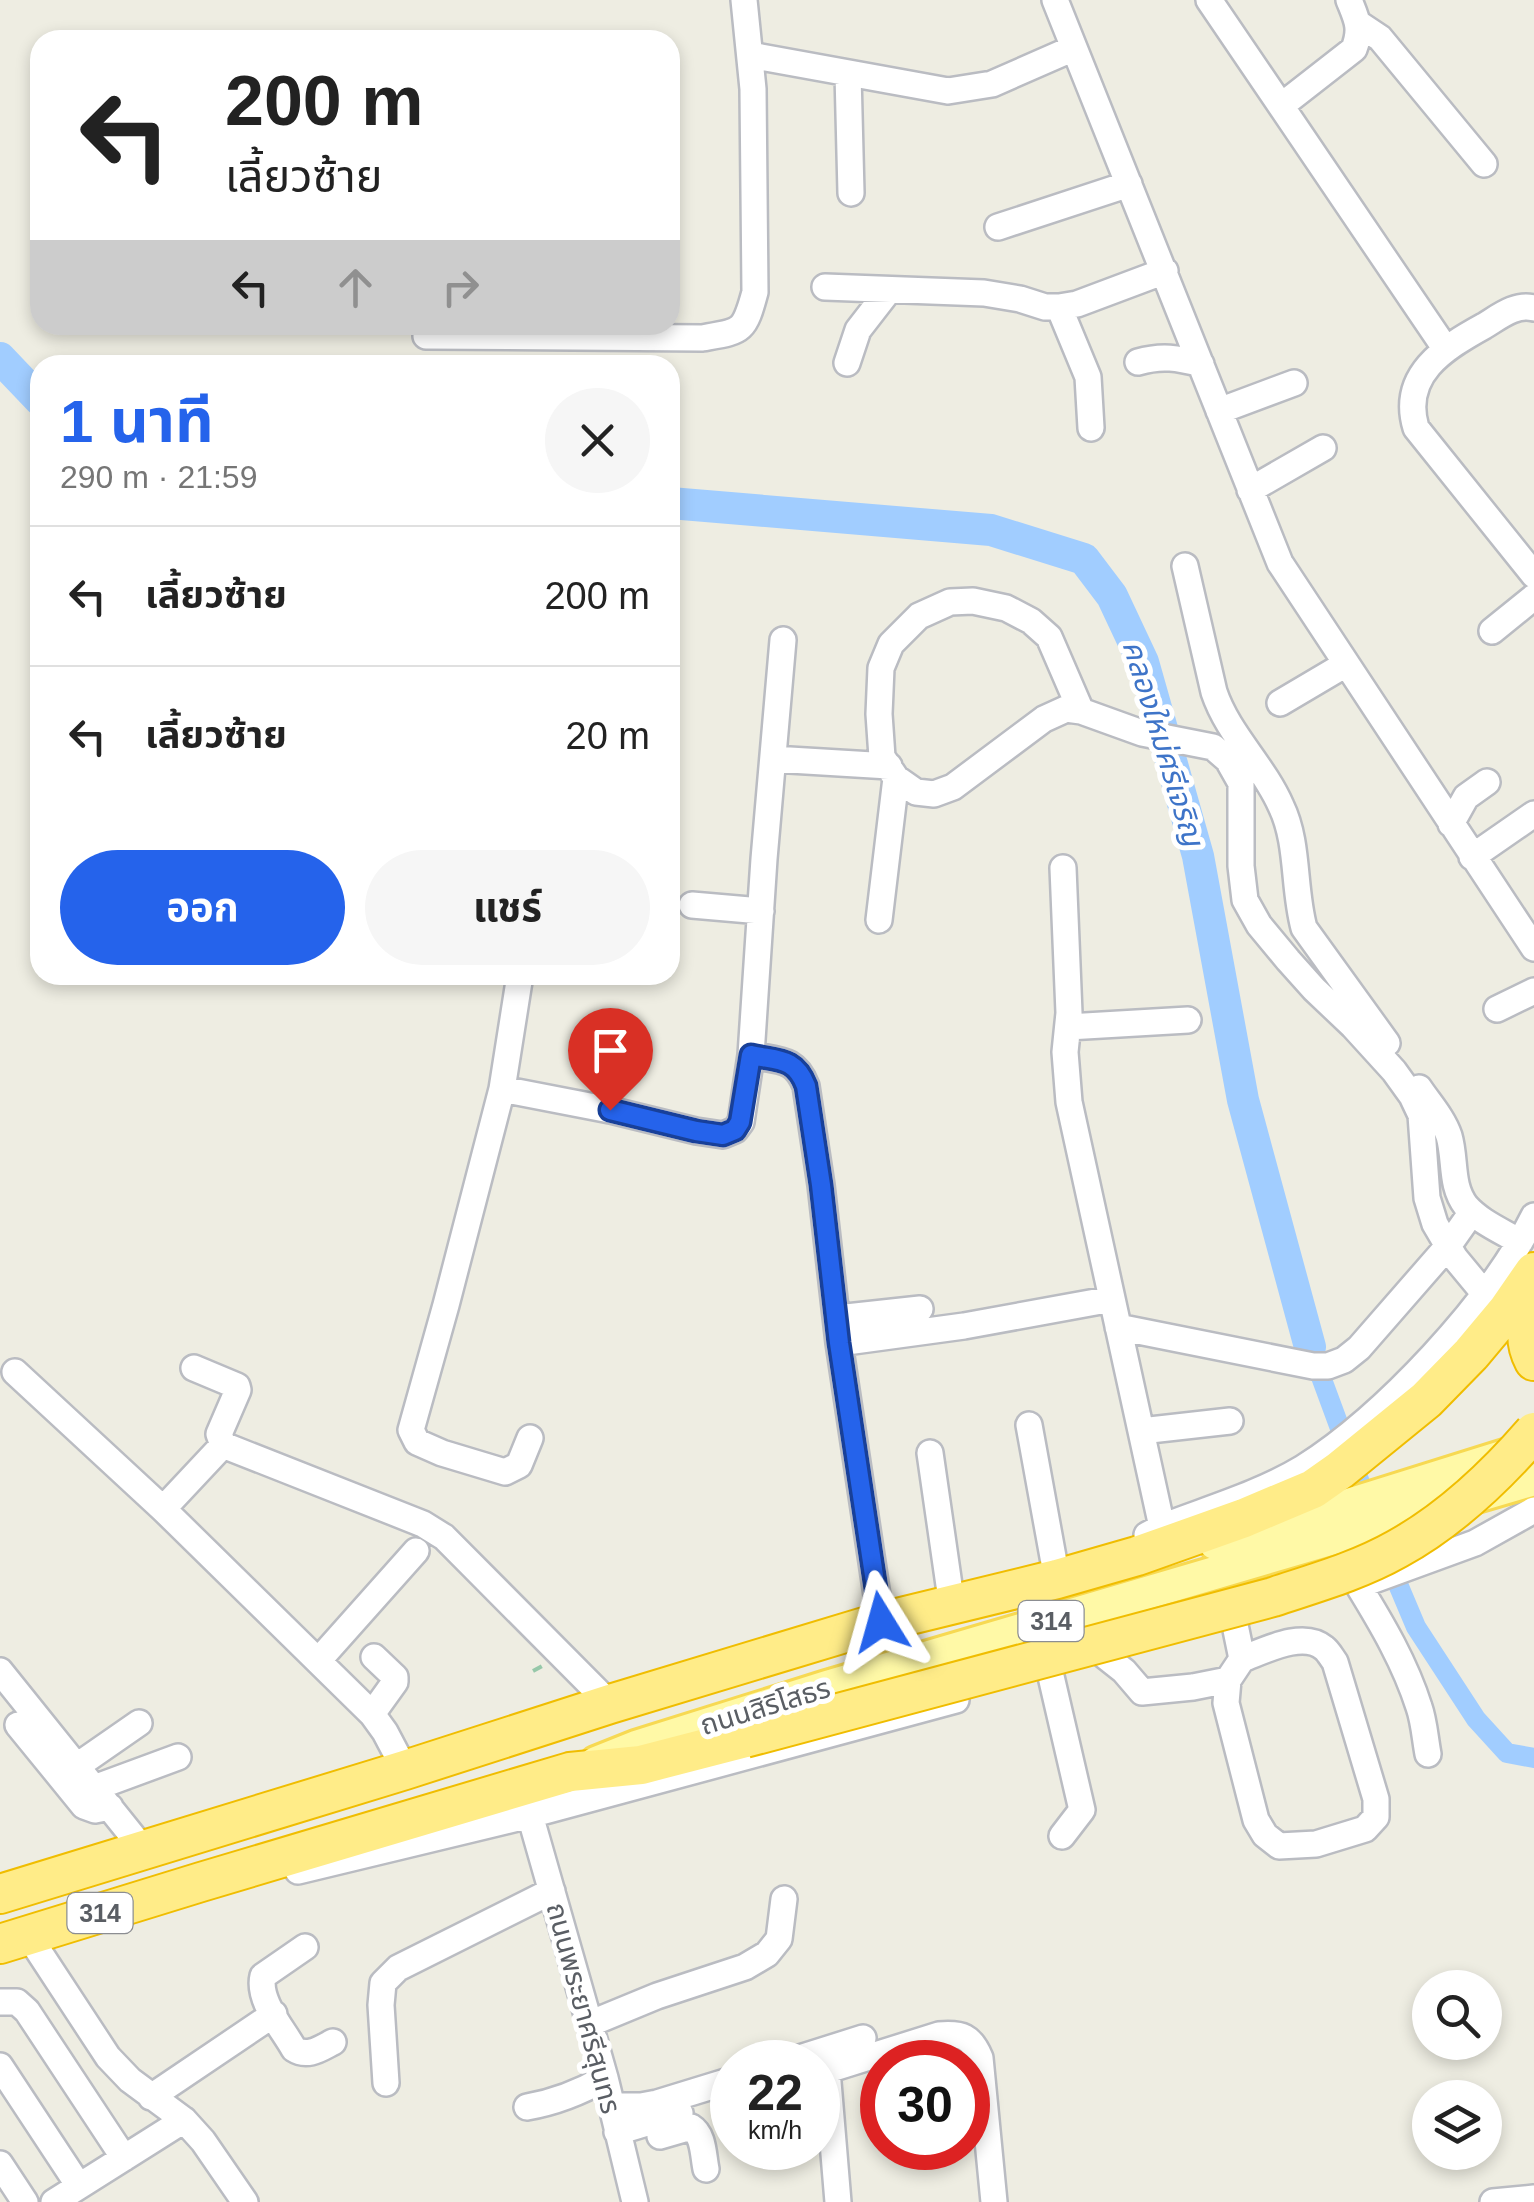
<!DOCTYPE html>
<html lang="th">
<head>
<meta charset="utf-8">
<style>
	:root { --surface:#fff; --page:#f6f6f6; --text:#222; --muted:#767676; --line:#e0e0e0; --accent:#2563eb }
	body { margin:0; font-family:Arial,"Noto Sans Thai",sans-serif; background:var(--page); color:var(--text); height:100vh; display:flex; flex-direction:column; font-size:38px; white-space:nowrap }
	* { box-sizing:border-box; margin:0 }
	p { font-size:32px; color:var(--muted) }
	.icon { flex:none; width:55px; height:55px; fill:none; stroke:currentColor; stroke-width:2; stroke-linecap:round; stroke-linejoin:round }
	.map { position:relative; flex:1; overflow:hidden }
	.side { position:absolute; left:30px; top:355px; width:650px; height:630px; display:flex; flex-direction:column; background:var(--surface); border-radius:30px; box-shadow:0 5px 15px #0003 }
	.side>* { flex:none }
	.guide { position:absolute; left:30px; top:30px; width:650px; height:305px; border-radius:30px; box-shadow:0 5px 15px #0003; background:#fff; color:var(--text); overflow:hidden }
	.buttons { position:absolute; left:1412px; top:1970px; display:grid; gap:20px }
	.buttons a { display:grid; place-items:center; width:90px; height:90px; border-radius:50%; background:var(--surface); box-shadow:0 5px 15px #0003; font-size:50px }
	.speed { position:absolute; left:710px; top:2040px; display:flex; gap:20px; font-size:50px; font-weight:700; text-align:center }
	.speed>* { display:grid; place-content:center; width:130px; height:130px; border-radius:50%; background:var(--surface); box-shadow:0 5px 15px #0003; line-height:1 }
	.speed small { font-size:25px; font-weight:400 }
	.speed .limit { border:15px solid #d22; background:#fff; color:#111 }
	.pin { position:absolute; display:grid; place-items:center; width:85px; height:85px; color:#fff; margin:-102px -42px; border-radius:50% 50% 50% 0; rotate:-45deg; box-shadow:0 0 10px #0007 }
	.pin .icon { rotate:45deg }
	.me { position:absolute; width:110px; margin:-55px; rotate:352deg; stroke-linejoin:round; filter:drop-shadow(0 0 8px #0008) }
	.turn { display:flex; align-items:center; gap:35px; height:210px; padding:0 30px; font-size:45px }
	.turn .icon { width:130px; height:130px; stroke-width:2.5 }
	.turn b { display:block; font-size:70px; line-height:85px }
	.lanes { display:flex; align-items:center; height:95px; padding:0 30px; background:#0003; justify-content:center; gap:50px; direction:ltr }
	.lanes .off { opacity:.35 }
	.round { display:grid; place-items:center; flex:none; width:105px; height:105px; border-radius:52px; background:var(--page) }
	.headline { display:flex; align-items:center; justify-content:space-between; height:170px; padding:0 30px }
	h1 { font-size:60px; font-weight:700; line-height:75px; color:var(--accent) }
	.cta { display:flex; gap:20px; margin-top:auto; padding:20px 30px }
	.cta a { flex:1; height:115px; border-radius:60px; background:var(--accent); color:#fff; font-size:40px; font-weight:700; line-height:115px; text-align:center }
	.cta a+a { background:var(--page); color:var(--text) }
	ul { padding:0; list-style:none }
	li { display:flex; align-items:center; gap:30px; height:140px; padding:0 30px; border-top:2px solid var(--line) }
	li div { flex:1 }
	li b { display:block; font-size:38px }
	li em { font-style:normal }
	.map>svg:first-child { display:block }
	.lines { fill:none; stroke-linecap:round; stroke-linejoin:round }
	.canal { stroke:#a1cdff; stroke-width:20 }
	.river { stroke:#a1cdff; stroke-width:32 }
	.minor-casing { stroke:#babcc2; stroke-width:30 }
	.major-casing { stroke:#f7d952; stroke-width:38 }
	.highway-casing { stroke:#f0bd00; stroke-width:42 }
	.path { stroke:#96c8a9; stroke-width:4; stroke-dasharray:10 5; stroke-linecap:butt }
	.minor { stroke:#fff; stroke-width:25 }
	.major { stroke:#fff9a6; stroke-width:32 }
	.highway { stroke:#ffec88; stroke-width:38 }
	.highway-bridge-casing { stroke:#f0bd00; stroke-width:42; stroke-linecap:butt }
	.highway-bridge { stroke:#ffec88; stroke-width:38 }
	.route-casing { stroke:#184099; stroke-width:25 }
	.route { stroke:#2563eb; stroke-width:18 }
	.labels { text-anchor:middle; stroke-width:10; stroke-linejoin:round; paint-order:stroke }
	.shield { fill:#fff; stroke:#8c8e92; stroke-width:2.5 }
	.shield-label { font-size:25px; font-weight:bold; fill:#5a5e64 }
	.street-label { font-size:28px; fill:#5a5e64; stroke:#fff }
	.water-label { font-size:30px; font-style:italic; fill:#3e74c8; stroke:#fff }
</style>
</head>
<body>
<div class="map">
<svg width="1534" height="2202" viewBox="0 0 1534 2202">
	<rect width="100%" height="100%" fill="#eeede2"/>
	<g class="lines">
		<path class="canal" d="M1310 1347 1369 1507
			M1389 1563 1416 1627 1476 1719 1507 1753 1534 1758"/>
		<path class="river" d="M0 358 40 400
			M670 503 991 530 1084 559 1112 596 1143 662 1198 856 1243 1100 1310 1347"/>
		<g class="minor-casing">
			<path id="minor" d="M1055 0 1280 563 1534 948
				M1209 0 1281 106
				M1349 0C1357 20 1362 28 1354 49L1281 106 1445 348
				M1359 24 1380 38 1484 164
				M750 55 948 91 992 84 1074 48
				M848 74 851 193
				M998 227 1129 184
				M825 287 984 293 1020 299 1045 307H1059L1077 304 1165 271
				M1059 307 1088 377 1091 428
				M1534 308C1516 303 1499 317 1484 326 1444 348 1400 375 1416 428L1534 575
				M426 336 702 338C742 331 744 333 755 292L753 89 744 0
				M1138 362C1162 355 1178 358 1201 364
				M847 363 858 330 889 290
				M1219 411 1294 383
				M1250 490 1323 448
				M1185 566 1214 692C1228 734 1263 765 1281 806 1299 843 1293 888 1304 928L1387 1043
				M1492 631 1534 597
				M1280 703 1346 664
				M1081 711 1049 637 1031 621 1006 608 973 601 950 602 919 616 891 644 881 668 879 714 882 757 896 778 916 792 934 794 953 787 1044 719 1066 709 1081 711 1142 733 1213 747 1228 760 1241 783V866L1245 900 1259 925 1288 960 1314 989 1353 1026 1394 1071 1412 1096 1421 1115 1427 1198 1435 1224 1455 1258 1484 1293
				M773 759 889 766
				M1451 824 1466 797 1487 782
				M1472 857 1534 814
				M1063 868 1069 1013 1065 1052 1069 1102 1162 1527
				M692 905 761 911
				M879 920 896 778
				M520 975 502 1089 446 1305 411 1430 417 1442 442 1453 505 1472 519 1465 530 1438
				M1497 1009 1534 991
				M1068 1027 1188 1020
				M751 1055C778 1061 795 1057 806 1086L821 1185 839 1343 881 1622
				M1419 1088C1429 1103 1443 1118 1449 1136 1456 1160 1450 1185 1466 1206 1480 1222 1502 1231 1520 1242
				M502 1089 610 1110 696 1131 723 1135 735 1130 741 1122 751 1055 764 859 783 640
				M837 1318 920 1309
				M1118 1327 1313 1366H1328L1344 1360 1359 1348 1448 1246 1472 1212
				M839 1343 964 1326 1112 1299
				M194 1368 237 1386 238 1390 219 1434 223 1445
				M15 1372 163 1509 372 1714 385 1732 405 1770
				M1029 1425 1057 1579
				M1141 1431 1230 1421
				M930 1453 952 1606
				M163 1509 223 1445 423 1524 444 1537 610 1704
				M1147 1535 1162 1527C1208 1509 1260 1494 1303 1468 1385 1416 1491 1303 1534 1216
				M1358 1585C1382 1624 1405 1663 1419 1707 1424 1721 1425 1738 1428 1754
				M1360 1585 1475 1543 1534 1510
				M1234 1620 1242 1659 1228 1680 1226 1703 1256 1820 1265 1835 1279 1846 1316 1844 1365 1829 1376 1817V1799L1335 1662C1331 1657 1329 1652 1324 1648 1303 1630 1264 1651 1242 1659
				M1105 1656 1124 1671 1142 1692 1193 1687 1228 1680
				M318 1661 416 1551
				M0 1671 143 1849
				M1050 1672 1082 1810 1062 1836
				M372 1714 395 1682V1677L374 1657
				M18 1725 84 1806 95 1810 110 1807
				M77 1766 139 1723
				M94 1788 178 1757
				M530 1815 605 2078 635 2202
				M298 1871 530 1815 956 1700
				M28 1935 108 2057 130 2080 184 2120 203 2141 245 2202
				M305 1947 263 1976C257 2000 283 2029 294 2049 308 2058 321 2048 333 2042
				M0 2002H17L27 2011 124 2158
				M589 2024 657 1996 745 1967 767 1954 779 1939 784 1899
				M787 2062 863 2038
				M0 2066 79 2186
				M827 2070 838 2202
				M818 2073 939 2035C962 2033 971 2036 980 2058L994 2202
				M386 2083 381 2005 383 1983 398 1968 552 1891
				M151 2097 274 2014
				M611 2106H641L657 2103 732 2080
				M527 2107C556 2102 579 2093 605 2078
				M617 2132 680 2113
				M660 2136 691 2127C704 2135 703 2155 706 2169
				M0 2164 25 2202
				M54 2202 184 2120
				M1493 2202 1534 2198"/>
		</g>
		<g class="major-casing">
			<path id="major" d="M1215 1543 1272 1529 1518 1452
				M596 1763 636 1747 827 1687 1534 1479"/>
		</g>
		<g class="highway-casing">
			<path id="highway" d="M1534 1306C1526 1326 1524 1342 1534 1361
				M0 1894 405 1770 610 1704 881 1622 1057 1579 1137 1556 1244 1518 1313 1489 1340 1470 1426 1400 1471 1354 1507 1311 1534 1272
				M0 1944 201 1882 570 1772 641 1765 745 1738"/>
		</g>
		<path class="path" d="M533 1671 544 1665"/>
		<use href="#minor" class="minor"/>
		<use href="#major" class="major"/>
		<use href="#highway" class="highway"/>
		<g class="highway-bridge-casing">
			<path id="highway-bridge" d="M745 1738 1273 1597C1315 1583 1358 1571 1397 1549 1450 1520 1495 1477 1534 1432"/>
		</g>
		<use href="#highway-bridge" class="highway-bridge"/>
	</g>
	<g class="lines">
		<g class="route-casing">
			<path id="route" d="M610 1110 696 1131 723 1135 735 1130 740 1122 751 1055C778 1061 795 1057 806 1086L821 1185 839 1343 881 1622"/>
		</g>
		<use href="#route" class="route"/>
	</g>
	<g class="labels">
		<g class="shield">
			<rect x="1018.5" y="1601" width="65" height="40" rx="8"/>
			<rect x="67.5" y="1893" width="65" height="40" rx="8"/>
		</g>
		<g class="shield-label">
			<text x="1051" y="1630">314</text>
			<text x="100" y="1922">314</text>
		</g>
		<g class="street-label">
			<text transform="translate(765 1706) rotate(-17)" y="10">ถนนสิริโสธร</text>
			<text transform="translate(584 2008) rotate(75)" y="10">ถนนพระยาศรีสุนทร</text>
		</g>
		<g class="water-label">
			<text transform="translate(1163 743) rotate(73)" y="10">คลองใหม่ศรีเจริญ</text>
		</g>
	</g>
</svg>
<div class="buttons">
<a><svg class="icon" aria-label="search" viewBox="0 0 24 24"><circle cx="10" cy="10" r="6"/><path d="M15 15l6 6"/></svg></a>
<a><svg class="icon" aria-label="layers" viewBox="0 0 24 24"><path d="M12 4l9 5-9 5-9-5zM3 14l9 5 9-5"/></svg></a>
</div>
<div class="speed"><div>22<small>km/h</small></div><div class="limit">30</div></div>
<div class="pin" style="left:610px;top:1110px;background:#d93025"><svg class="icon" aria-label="arrive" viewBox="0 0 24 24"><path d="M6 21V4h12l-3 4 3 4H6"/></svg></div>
<svg class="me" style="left:881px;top:1622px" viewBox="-20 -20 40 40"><path d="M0-17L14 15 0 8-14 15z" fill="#2563eb" stroke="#fff" stroke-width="4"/></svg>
<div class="guide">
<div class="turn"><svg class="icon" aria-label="left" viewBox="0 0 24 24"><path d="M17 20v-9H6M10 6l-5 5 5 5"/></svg><div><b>200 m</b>เลี้ยวซ้าย</div></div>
<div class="lanes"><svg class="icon" aria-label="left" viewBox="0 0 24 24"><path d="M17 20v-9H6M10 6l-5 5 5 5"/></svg><svg class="icon off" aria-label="ahead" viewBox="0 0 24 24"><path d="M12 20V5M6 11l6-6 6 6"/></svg><svg class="icon off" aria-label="right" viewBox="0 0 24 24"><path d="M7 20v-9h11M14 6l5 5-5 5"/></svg></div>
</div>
<section class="side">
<div class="headline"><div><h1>1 นาที</h1><p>290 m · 21:59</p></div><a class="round"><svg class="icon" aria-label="close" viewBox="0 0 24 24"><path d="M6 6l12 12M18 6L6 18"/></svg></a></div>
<ul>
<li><svg class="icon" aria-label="left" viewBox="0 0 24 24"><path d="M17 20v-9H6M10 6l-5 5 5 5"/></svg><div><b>เลี้ยวซ้าย</b></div><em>200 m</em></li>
<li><svg class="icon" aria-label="left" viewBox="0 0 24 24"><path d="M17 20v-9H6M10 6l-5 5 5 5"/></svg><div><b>เลี้ยวซ้าย</b></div><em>20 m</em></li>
</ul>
<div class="cta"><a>ออก</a><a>แชร์</a></div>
</section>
</div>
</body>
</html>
